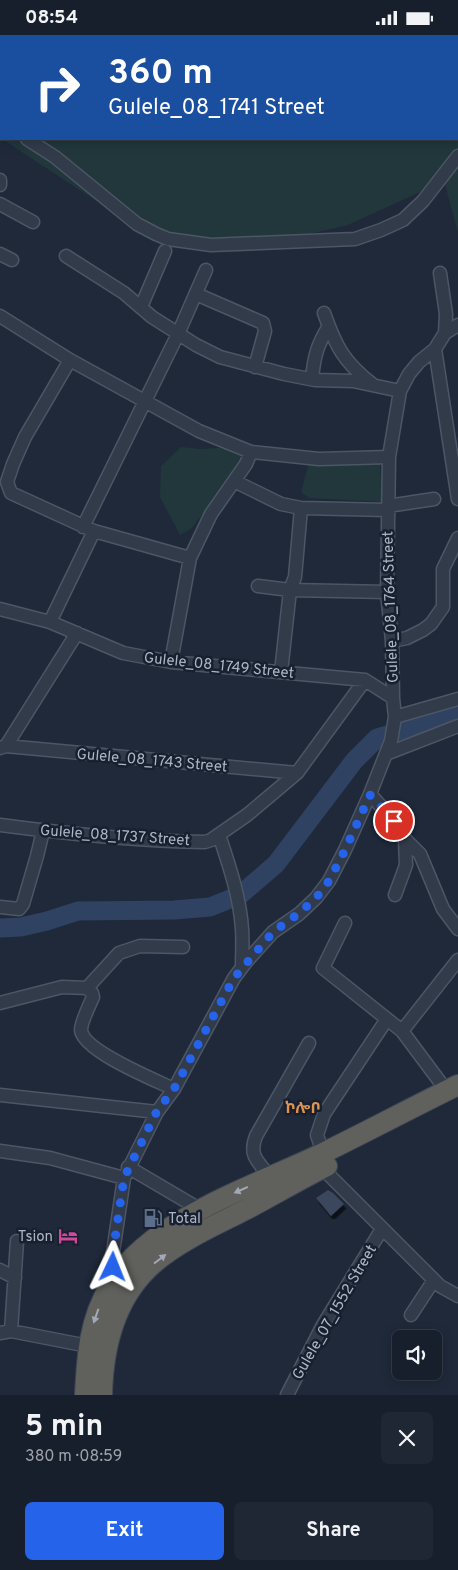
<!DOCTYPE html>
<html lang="en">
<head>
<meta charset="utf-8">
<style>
	:root { --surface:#171f2c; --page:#202734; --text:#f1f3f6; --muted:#9ea2a9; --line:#363d48; --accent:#2563eb }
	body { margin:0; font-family:Overpass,"Noto Sans Ethiopic",sans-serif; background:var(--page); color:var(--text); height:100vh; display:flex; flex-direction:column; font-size:19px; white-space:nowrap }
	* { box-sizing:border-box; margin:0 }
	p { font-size:16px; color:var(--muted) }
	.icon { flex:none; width:28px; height:28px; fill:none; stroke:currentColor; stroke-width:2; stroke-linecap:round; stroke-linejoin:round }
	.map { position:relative; height:1360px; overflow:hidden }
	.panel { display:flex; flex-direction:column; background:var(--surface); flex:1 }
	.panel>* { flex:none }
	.top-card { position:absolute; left:0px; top:0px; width:459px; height:105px; box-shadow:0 2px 12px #0003,0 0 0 1px var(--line); background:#1a4fa0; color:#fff; overflow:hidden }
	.buttons { position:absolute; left:392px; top:1295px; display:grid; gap:10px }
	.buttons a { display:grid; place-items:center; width:50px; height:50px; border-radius:8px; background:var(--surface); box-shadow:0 2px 12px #0003,0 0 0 1px var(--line); font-size:25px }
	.pin { position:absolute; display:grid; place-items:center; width:42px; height:42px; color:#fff; margin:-21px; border:2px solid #fff; border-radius:50%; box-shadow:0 1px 5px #0007 }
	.me { position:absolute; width:55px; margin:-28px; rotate:2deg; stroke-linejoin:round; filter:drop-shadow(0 0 4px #0008) }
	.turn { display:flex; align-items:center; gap:18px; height:105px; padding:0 25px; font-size:22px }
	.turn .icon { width:65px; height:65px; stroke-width:2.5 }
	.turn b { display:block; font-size:35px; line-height:42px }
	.round { display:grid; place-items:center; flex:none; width:52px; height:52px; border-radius:8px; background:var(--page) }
	.headline { display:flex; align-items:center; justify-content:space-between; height:85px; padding:0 25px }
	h1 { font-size:30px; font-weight:700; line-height:38px }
	.button { display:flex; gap:10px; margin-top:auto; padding:10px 25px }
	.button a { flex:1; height:58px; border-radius:8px; background:var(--accent); color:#fff; font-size:20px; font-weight:700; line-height:58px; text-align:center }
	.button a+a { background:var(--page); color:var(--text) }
	.status { display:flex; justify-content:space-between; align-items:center; height:35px; padding:0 25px; background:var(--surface); direction:ltr }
	.status svg { height:14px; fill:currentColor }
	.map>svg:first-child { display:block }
	.green { fill:#21373b }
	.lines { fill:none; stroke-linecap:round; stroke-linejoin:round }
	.river { stroke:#2f4261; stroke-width:19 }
	.building { fill:#3a475b; filter:url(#shadow) }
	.service-casing { stroke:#4d5665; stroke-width:9 }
	.minor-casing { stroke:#4d5665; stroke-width:15 }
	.trunk-casing { stroke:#3d4655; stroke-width:22 }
	.service { stroke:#323b4a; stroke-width:6 }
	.minor { stroke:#323b4a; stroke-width:12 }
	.trunk { stroke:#60605d; stroke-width:20 }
	.oneway { fill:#a1a9b7 }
	.route { stroke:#2563eb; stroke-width:9; stroke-dasharray:0 16.2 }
	.labels { text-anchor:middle; stroke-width:5; stroke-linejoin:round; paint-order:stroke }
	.street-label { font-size:15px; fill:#adb6c7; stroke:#18202f }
	.poi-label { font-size:15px; fill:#adb6c7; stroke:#18202f; text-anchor:start }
	.neighbourhood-label { font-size:16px; font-weight:bold; fill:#dd9452; stroke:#18202f }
</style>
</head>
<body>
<div class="status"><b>08:54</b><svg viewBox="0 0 49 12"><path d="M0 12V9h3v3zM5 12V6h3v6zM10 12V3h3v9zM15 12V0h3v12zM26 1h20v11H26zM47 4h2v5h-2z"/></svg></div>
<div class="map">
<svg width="458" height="1360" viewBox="0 0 458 1360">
	<defs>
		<filter id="shadow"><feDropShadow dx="2.5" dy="4.5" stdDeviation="0" flood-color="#0009"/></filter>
	</defs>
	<rect width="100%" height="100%" fill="#1f293a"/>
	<path class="green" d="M0 0H458V198L444 146 348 190 258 211 148 200 2 104H458V1H1V103Z
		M181 412 201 414 220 413 243 420 245 424 192 493 180 500 160 462 161 431Z
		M310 424 380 428 382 467 309 463 301 457Z"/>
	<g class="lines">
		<path class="river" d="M0 893 21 892 47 886 78 876 174 875 210 872 240 860 276 829 354 726 377 703 458 678"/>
	</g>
	<path class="building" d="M328 1155 333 1158 344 1169 331 1181 316 1163Z"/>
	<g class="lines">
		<g class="service-casing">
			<path id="service" d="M222 1 224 0
				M0 76 1 75"/>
		</g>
		<g class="minor-casing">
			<path id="minor" d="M0 95H1
				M27 104 55 122 137 189 156 199 168 204 211 210 355 204 381 195 403 185 423 166 458 121
				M0 145V150
				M0 169 33 187
				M0 219 12 225
				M66 221 124 258 152 282 196 310 220 322 284 339 315 345 353 346 400 356
				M440 238 446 279 445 298
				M196 259 263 288 265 296 255 332
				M141 272 165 216
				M324 278C336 312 344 327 372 349
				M0 281 70 325 199 396 251 417 319 424 389 422
				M435 314 458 464
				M70 325 25 402 13 429 7 447 11 458 94 496 190 523
				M312 344C314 322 317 310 329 291
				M234 446 281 469 301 473 388 475
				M388 471 434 464
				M83 492 178 299 206 235
				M258 551 290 555 295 542 301 473
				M0 574 50 587 123 618 171 627 365 645 393 663
				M50 587 94 496
				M392 606 407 603 423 595 431 589 443 572V534L458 503
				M171 627 190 523 211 479 246 429 251 417
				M281 637 290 555 387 557
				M395 682 458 664
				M6 711 77 598
				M0 713 6 711 297 738
				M386 719 458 691
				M370 759 394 786 405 804 420 819 443 874 458 894
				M0 790C68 799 136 806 205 807L211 805 247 780 297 738 365 645
				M219 800C229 830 240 862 242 894 243 906 242 920 242 932
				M395 860 406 830 405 804
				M0 872 19 874 23 869 37 821 43 796
				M345 888 323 933 402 996 446 1055
				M87 953 92 958 93 962C90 969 81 987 81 995 83 1016 155 1045 174 1054
				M87 953 119 918 140 911 183 912
				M0 968 62 952 87 953
				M402 996 458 925
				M0 1060 157 1077
				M0 1116 50 1123 124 1143
				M323 1118 317 1100 324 1079 387 984
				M128 1132 201 1175
				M322 1133 440 1251 458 1261
				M273 1147C262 1128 247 1124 256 1101L309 1008
				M0 1235 15 1243
				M120 1245 116 1241 112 1224 124 1143 157 1077 174 1054 234 943 246 927 273 897 299 879 316 863 329 846 345 815 370 759 391 706 395 682 393 663 392 606 387 557 389 422 400 356 409 339 419 327 435 314 445 298 458 290
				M411 1280 434 1245
				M11 1296 17 1206
				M0 1298 11 1296 88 1311
				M287 1360 323 1290 382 1194"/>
		</g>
		<g class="trunk-casing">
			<path id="trunk" d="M85 1360C87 1321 89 1285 110 1251 151 1183 255 1151 323 1118 368 1096 413 1072 458 1050
				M102 1360C103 1311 116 1260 155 1227 183 1204 216 1190 247 1174 274 1160 300 1144 327 1131"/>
		</g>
		<use href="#service" class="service"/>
		<use href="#minor" class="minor"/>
		<use href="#trunk" class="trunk"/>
	</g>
	<defs><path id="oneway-solid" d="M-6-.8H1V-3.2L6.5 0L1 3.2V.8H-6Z" transform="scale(1.25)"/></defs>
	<g class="oneway">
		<use href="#oneway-solid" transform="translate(241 1155) rotate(156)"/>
		<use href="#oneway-solid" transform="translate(160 1224) rotate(-37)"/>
		<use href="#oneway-solid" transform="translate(96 1281) rotate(109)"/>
	</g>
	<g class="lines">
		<path class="route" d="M113 1232 112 1224 124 1143 157 1076 174 1054 234 943 273 897 298 879 316 863 329 846 345 815 370 760 394 786"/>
	</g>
	<defs>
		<g id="fuel-bare" transform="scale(1.5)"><path d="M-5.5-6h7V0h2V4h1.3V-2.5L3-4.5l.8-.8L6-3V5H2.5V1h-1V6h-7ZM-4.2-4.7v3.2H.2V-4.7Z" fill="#5c6f8a" stroke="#18202f" stroke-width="2.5" paint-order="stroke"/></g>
		<g id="hotel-bare" transform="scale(1.5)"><path d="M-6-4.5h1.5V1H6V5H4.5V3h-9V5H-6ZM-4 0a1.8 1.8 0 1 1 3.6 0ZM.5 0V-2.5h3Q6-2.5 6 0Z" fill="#d1479c" stroke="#18202f" stroke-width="2.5" paint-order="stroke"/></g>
	</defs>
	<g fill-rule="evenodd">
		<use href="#fuel-bare" x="153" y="1183"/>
		<use href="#hotel-bare" x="68" y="1201"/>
	</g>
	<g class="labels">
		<g class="street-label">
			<text transform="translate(390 572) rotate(-92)" y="5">Gulele_08_1764 Street</text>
			<text transform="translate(219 630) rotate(6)" y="5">Gulele_08_1749 Street</text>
			<text transform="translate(152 725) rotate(5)" y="5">Gulele_08_1743 Street</text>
			<text transform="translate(115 800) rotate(4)" y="5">Gulele_08_1737 Street</text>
			<text transform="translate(334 1277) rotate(-60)" y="5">Gulele_07_1552 Street</text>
		</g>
		<g class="poi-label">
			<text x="168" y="1188">Total</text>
			<text x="53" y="1206" text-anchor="end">Tsion</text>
		</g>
		<g class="neighbourhood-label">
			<text x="303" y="1078">ኮሎቦ</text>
		</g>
	</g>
</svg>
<div class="buttons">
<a><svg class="icon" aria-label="sound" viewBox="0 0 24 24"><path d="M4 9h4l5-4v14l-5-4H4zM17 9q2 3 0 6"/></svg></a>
</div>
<div class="pin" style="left:394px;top:786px;background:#d93025"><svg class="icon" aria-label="arrive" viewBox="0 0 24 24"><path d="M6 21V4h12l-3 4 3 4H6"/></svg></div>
<svg class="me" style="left:113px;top:1232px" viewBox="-20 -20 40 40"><path d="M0-17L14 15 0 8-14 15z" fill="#2563eb" stroke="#fff" stroke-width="4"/></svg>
<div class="top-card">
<div class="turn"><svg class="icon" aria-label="right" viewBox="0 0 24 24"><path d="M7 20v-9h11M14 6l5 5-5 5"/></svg><div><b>360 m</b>Gulele_08_1741 Street</div></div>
</div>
</div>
<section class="panel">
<div class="headline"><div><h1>5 min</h1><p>380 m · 08:59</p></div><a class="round"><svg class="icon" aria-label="close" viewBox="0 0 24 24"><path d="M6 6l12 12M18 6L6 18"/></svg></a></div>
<div class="button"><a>Exit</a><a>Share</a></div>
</section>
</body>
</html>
